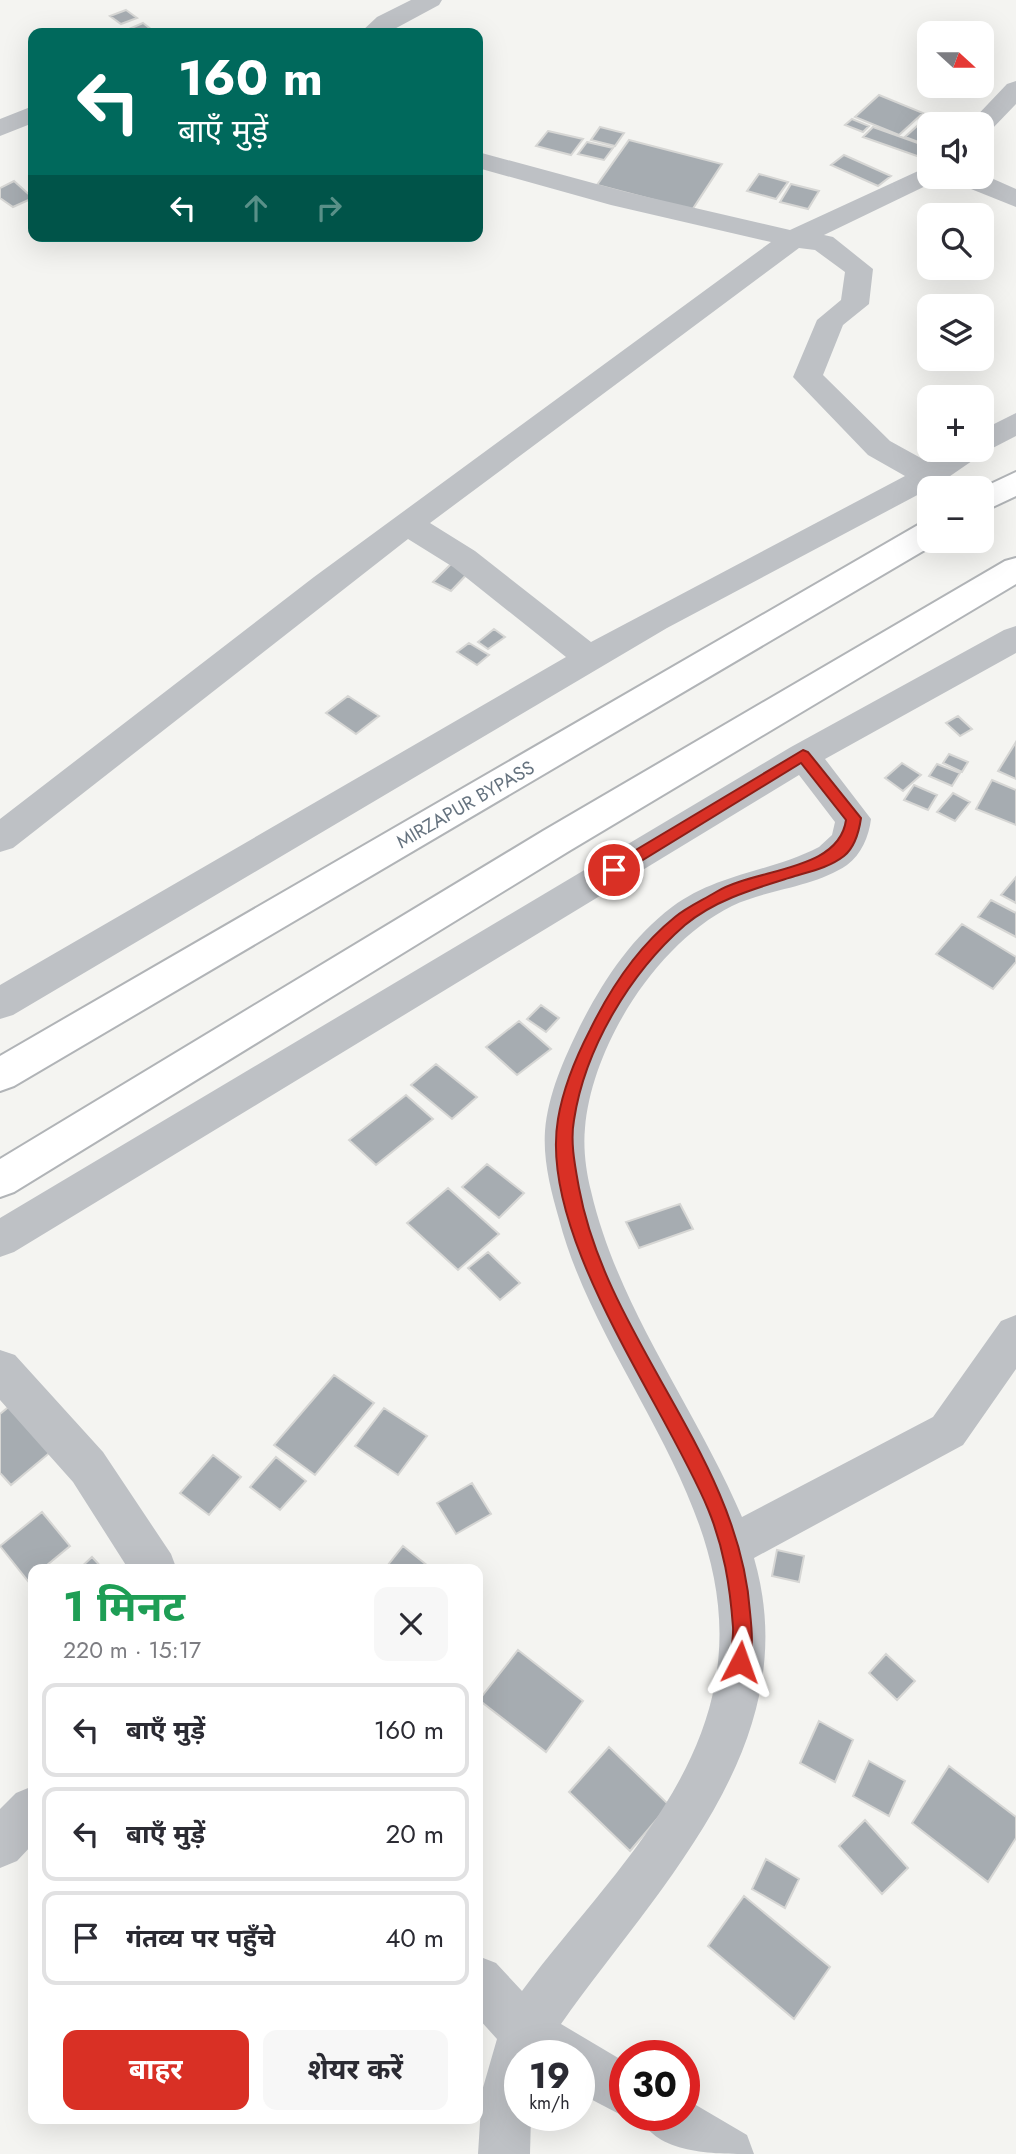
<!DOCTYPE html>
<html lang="hi">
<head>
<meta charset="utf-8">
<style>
	:root { --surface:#fff; --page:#f7f7f7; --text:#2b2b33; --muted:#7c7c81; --line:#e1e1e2; --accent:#d93025 }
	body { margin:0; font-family:Jost,"Noto Sans Devanagari",sans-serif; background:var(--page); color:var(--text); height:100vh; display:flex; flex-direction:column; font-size:26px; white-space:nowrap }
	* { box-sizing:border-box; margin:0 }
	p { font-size:23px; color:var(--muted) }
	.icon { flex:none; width:38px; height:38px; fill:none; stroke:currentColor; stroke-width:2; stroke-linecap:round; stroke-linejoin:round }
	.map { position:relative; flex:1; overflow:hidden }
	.details { position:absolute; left:28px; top:1564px; width:455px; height:560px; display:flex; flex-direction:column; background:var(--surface); border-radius:14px; box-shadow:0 7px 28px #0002 }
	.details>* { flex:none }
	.guide { position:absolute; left:28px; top:28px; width:455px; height:214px; border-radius:14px; box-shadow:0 7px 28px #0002; background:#00695c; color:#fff; overflow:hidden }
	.needle { width:46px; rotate:111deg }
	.controls { position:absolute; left:917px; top:21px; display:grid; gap:14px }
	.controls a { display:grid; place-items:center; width:77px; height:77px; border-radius:14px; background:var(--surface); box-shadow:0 7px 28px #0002; font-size:35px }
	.speed { position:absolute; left:504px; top:2040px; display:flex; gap:14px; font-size:35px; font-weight:700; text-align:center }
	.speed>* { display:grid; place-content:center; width:91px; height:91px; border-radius:50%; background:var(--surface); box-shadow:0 7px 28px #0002; line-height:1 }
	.speed small { font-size:18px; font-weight:400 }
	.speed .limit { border:10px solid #d22; background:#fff; color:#111 }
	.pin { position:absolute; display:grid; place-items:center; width:60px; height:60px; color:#fff; margin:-30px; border:4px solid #fff; border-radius:50%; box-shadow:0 2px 7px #0007 }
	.me { position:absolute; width:77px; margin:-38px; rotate:4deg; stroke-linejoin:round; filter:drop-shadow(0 0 5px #0008) }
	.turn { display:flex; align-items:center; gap:24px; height:147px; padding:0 35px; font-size:32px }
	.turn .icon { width:91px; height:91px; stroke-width:2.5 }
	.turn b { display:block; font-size:49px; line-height:60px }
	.lanes { display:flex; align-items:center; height:66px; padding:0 35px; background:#0003; justify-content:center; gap:35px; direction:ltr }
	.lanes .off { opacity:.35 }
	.round { display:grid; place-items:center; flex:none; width:74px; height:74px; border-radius:14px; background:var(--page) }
	.head { display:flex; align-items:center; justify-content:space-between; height:119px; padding:0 35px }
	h1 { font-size:42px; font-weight:700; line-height:52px; color:#1e9e55 }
	.action { display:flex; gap:14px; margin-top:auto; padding:14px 35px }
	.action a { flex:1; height:80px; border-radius:14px; background:var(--accent); color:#fff; font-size:28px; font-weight:700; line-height:80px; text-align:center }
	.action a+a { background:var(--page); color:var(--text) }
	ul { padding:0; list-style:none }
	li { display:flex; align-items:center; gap:21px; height:94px; margin:0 14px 10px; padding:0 21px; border:4px solid var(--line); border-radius:14px }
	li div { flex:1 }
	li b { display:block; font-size:26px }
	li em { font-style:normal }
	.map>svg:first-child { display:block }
	.building { fill:#a6acb1; stroke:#d6d6d4; stroke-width:2 }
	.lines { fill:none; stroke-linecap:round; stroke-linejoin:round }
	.trunk-casing { stroke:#b1b4b7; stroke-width:4 }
	.minor { fill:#bec1c5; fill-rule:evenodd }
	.trunk { fill:#fff; fill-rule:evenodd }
	.route { fill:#d93025; stroke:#8d1f18; stroke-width:2 }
	.labels { text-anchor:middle; stroke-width:7; stroke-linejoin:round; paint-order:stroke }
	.street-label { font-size:19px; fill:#66737f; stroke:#fff }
</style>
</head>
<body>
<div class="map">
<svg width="1016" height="2154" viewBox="0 0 1016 2154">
	<rect width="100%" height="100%" fill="#f4f4f1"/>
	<path class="building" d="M126 10 137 18 121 24 110 16Z
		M143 23 156 33H134L129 29Z
		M879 95 923 113 899 135 855 117Z
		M928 116 949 124H929V146L905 137Z
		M852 119 869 126 863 132 845 125Z
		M600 127 624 133 615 146 591 140Z
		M873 127 929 147 920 157 863 137Z
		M548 131 583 139 571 155 536 146Z
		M629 140 722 164 692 210 597 185Z
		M587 142 613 148 604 160 578 154Z
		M844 155 891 176 878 186 831 165Z
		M759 174 788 182 776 199 747 191Z
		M14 181 33 198 13 207 0 198V188Z
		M791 184 819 191 808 209 780 202Z
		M452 563 470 571 451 591 433 582Z
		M494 629 505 637 488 649 478 642Z
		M469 643 489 655 477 665 457 652Z
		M348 696 379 716 356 734 326 713Z
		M958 716 972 729 960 736 946 723Z
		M1016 742V779L998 771Z
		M949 754 968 762 962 772 943 763Z
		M902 763 921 775 903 791 885 778Z
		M937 764 960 773 952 786 929 776Z
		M992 780 1016 790V825L976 809Z
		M914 785 937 795 928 810 904 800Z
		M953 793 970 802 955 821 937 812Z
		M1016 877V903L1001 895Z
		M991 900 1016 913V937L978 917Z
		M962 924 1016 957V962L993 989 936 954Z
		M541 1005 559 1018 546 1032 527 1019Z
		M519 1021 551 1049 517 1075 486 1047Z
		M436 1064 477 1097 452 1119 411 1085Z
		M406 1095 433 1119 376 1165 349 1140Z
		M487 1164 524 1193 499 1218 462 1187Z
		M448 1188 499 1234 458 1270 407 1223Z
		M680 1204 693 1229 639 1248 626 1222Z
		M488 1252 520 1283 500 1300 468 1268Z
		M334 1375 374 1403 315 1475 274 1445Z
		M12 1404 53 1450 11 1485 0 1473V1414Z
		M384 1408 427 1436 398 1475 355 1446Z
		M213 1455 241 1477 209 1515 180 1493Z
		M276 1457 306 1481 280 1510 250 1487Z
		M472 1483 491 1514 456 1534 437 1503Z
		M42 1512 70 1546 41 1570H33V1577L28 1581 0 1546Z
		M403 1546 433 1570H384Z
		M777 1550 804 1556 799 1582 772 1576Z
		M92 1557 104 1570H78Z
		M518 1650 583 1701 546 1752 479 1700Z
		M886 1654 915 1681 897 1700 869 1673Z
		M819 1721 853 1740 835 1782 800 1763Z
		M609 1747 669 1805 630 1851 569 1792Z
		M869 1761 905 1781 889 1816 853 1796Z
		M949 1766 1016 1817V1838L988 1882 912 1823Z
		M865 1820 908 1868 882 1894 839 1846Z
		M766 1859 799 1879 785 1908 752 1889Z
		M744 1896 830 1967 794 2019 708 1946Z"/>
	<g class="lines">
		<g class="trunk-casing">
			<path id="trunk" d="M1016 472V496L982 512V488Z
				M929 522V541H940L14 1086 0 1091V1056L918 525Z
				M1016 558V584L569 851 14 1192 0 1197V1159L543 831 1005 561Z"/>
		</g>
		<path class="minor" d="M411 0H442L439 5 387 33H360L377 17Z
			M1016 81V104L991 130 982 132V124H969L1007 84Z
			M33 106V123L0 136V119Z
			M478 152 626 192 790 230 929 166V177H940L938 180 824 235 833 237 873 269 869 304 843 325 823 375 890 441 928 462 949 450H982V430L1016 413V436L985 452 940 483 667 628 13 1015 0 1019V985L566 657 453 567 408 539 13 848 0 852V819L314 577 771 242 611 205 478 168ZM799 248 815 250 845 272 841 300 817 320 793 377 868 455 905 476 591 642 475 551 430 523Z
			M982 174 1016 189V207L956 183 952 177Z
			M1016 626V653L825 759 871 819C869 836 861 855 847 865 815 887 768 889 732 906 657 943 592 1045 585 1128 583 1148 586 1171 591 1191 618 1308 695 1407 742 1517L933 1417 1001 1321 1016 1315V1369L963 1445 754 1558C808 1744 658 1886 561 2024L625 2062V2116H628L625 2117 579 2093V2056H520V2116H531L530 2154H478L482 2091 497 2039 478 2018V1956L496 1963 522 1991C592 1896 693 1804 715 1683 747 1511 600 1376 559 1219 551 1191 543 1161 545 1131 548 1094 564 1059 580 1026 603 981 631 938 672 907 718 873 771 872 819 847L832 835 835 822 799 775 14 1252 0 1257V1218L791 747 1004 630Z
			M0 1350 15 1355 103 1452 171 1554 177 1570H129L73 1482 0 1400Z
			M33 1786V1844L17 1861 0 1868V1809L16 1793Z
			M684 2098 747 2135 754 2154C711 2154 657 2154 639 2116H684Z"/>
		<use href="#trunk" class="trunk"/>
	</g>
	<path class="route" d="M803 750 808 752 861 818C859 832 855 847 844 856 830 867 812 871 795 876 757 888 716 899 685 925 630 973 585 1048 574 1120 570 1142 575 1166 579 1188 607 1340 739 1456 750 1612 752 1631 754 1650 747 1669L740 1672 733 1669C728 1657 734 1641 733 1627 730 1586 724 1548 708 1509 664 1403 538 1236 558 1119 563 1089 576 1057 590 1030 610 989 639 946 675 917 687 907 703 900 716 892 755 868 839 872 846 820L801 763 620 874H609V866Z"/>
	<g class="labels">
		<g class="street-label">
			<text transform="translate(465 804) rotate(-30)" y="7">MIRZAPUR BYPASS</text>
		</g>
	</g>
</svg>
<div class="controls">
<a><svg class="needle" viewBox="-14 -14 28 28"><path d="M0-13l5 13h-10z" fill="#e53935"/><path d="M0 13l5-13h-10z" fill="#7c7c81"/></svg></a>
<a><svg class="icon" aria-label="sound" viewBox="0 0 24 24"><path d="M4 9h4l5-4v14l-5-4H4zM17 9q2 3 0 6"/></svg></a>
<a><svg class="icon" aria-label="search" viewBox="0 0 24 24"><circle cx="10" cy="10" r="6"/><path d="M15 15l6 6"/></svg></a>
<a><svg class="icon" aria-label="layers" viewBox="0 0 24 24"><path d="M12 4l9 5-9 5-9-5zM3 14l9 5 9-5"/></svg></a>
<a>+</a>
<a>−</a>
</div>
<div class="speed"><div>19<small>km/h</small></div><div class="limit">30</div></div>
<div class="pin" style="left:614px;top:870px;background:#d93025"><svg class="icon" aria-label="arrive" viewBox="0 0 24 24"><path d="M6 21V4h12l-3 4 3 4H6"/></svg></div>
<svg class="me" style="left:740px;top:1662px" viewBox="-20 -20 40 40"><path d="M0-17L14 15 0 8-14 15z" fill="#d93025" stroke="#fff" stroke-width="4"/></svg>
<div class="guide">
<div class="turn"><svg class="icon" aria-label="left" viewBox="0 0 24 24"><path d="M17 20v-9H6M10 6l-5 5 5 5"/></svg><div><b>160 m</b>बाएँ मुड़ें</div></div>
<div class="lanes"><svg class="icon" aria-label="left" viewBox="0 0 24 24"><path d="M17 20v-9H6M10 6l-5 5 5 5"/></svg><svg class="icon off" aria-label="ahead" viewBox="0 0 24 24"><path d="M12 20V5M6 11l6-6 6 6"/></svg><svg class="icon off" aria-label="right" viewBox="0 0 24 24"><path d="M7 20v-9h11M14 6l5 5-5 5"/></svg></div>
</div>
<section class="details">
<div class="head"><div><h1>1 मिनट</h1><p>220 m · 15:17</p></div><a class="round"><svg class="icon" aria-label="close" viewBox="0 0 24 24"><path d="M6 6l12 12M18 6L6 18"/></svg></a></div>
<ul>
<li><svg class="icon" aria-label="left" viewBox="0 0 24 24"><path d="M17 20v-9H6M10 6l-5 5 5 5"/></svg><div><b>बाएँ मुड़ें</b></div><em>160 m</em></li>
<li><svg class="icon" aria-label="left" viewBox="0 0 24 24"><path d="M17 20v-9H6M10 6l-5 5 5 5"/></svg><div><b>बाएँ मुड़ें</b></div><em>20 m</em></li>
<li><svg class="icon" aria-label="arrive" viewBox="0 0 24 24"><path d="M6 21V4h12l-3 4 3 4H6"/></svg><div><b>गंतव्य पर पहुँचे</b></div><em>40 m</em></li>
</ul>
<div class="action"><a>बाहर</a><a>शेयर करें</a></div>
</section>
</div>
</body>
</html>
